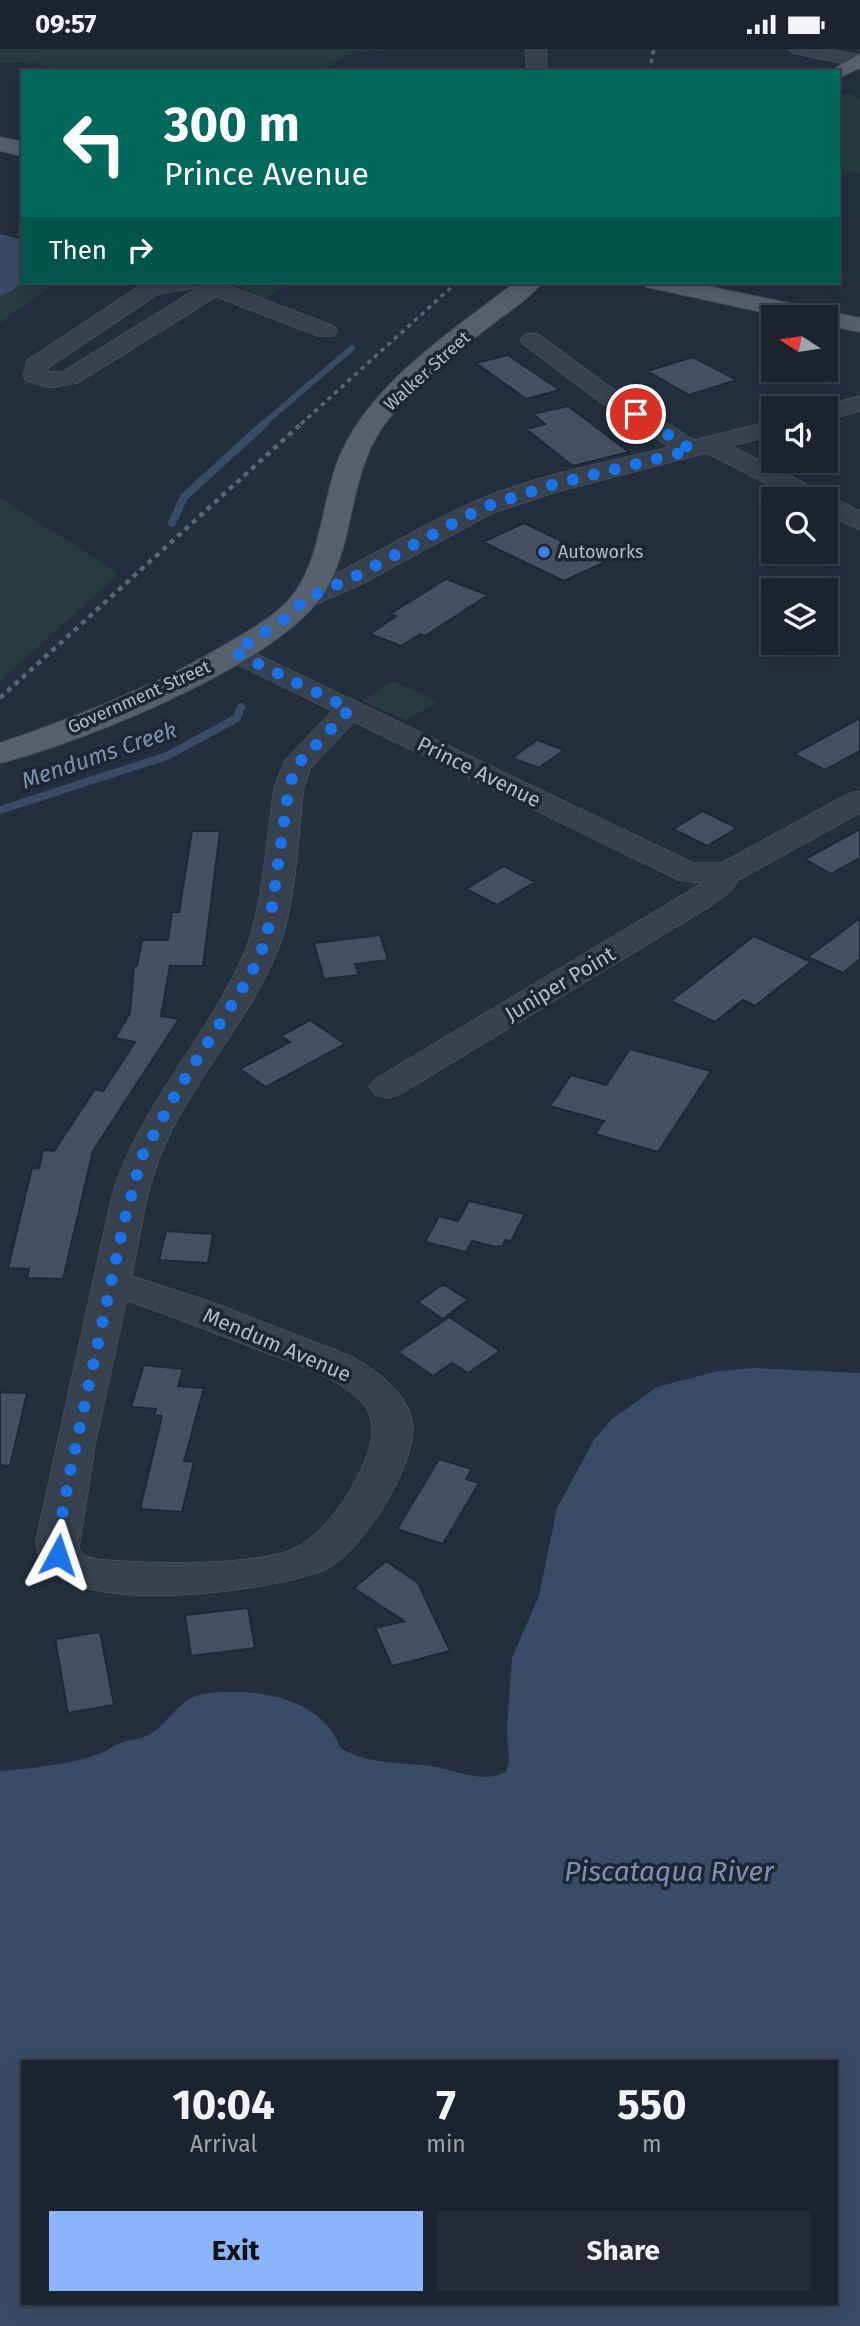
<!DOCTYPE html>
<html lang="en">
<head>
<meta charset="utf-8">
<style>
	:root { --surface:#1b232e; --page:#242b36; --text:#f1f3f6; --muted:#a0a4aa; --line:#39404a; --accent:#8ab4f8 }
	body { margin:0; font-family:"Fira Sans",sans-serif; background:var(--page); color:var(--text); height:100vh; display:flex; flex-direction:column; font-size:26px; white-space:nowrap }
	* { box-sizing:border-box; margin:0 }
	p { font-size:23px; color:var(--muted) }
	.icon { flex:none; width:38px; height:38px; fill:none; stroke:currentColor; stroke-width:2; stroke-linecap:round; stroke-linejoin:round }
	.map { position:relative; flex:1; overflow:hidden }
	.side { position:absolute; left:21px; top:2011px; width:817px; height:245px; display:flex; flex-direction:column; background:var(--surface); border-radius:0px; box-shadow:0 4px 18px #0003,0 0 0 2px var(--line) }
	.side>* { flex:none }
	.guide { position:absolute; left:21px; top:21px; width:819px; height:214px; border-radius:0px; box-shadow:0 4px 18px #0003,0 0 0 2px var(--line); background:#00695c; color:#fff; overflow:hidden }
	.needle { width:46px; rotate:282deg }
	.fabs { position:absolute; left:761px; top:256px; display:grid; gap:14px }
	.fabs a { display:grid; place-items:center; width:77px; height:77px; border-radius:0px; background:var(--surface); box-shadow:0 4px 18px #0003,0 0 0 2px var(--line); font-size:35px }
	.pin { position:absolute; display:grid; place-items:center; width:60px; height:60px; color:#fff; margin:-30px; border:4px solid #fff; border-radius:50%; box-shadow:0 2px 7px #0007 }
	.me { position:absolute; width:77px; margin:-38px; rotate:5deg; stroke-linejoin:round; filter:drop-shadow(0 0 5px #0008) }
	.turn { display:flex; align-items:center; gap:24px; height:147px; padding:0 28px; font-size:32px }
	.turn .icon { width:91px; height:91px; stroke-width:2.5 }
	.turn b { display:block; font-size:49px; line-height:60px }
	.then { display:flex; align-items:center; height:66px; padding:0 28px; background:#0003; gap:14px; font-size:26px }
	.eta { display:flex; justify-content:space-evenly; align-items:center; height:119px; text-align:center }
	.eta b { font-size:42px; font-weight:700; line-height:49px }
	.primary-button { display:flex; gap:14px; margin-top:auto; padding:14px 28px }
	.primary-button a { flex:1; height:80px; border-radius:0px; background:var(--accent); color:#111; font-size:28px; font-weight:700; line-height:80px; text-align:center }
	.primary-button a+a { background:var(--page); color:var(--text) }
	.status { display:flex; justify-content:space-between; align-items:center; height:49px; padding:0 35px; background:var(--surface); direction:ltr }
	.status svg { height:19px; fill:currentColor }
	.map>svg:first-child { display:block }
	.green { fill:#263c3f }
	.water { fill:#394c67; fill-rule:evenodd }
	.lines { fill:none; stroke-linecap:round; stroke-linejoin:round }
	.stream-far1 { stroke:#394c67; stroke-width:6 }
	.stream { stroke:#394c67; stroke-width:8 }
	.building { fill:#455162; stroke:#1f2835; stroke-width:2 }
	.minor-casing { stroke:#565f6c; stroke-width:1 }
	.major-casing { stroke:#414a57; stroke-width:2 }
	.minor { fill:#38414e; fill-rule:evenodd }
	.major { fill:#56606e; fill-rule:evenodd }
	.rail-far1 { stroke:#5a6575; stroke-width:3.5; stroke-dasharray:4.5 4.5; stroke-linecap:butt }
	.rail { stroke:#5a6575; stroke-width:4.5; stroke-dasharray:5 5; stroke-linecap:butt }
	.route { stroke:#1a73e8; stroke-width:12; stroke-dasharray:0 21.6 }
	.shop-dot { fill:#3f7fe0; stroke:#1d2633; stroke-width:2.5 }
	.labels { text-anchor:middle; stroke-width:7; stroke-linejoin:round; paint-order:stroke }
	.far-street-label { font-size:18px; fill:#b4bcc9; stroke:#1d2633 }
	.far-poi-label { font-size:18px; fill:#b4bcc9; stroke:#1d2633; text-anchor:start }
	.street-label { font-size:21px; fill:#b4bcc9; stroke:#1d2633 }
	.water-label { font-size:23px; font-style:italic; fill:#7c92b1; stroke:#1d2633 }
	.near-water-label { font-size:28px; font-style:italic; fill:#7c92b1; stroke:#1d2633 }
</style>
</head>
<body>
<div class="status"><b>09:57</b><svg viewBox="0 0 49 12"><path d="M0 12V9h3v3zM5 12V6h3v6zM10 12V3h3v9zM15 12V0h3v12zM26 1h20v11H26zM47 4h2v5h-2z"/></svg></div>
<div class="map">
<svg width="860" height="2277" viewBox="0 0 860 2277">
	<rect width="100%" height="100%" fill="#242f3e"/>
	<path class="green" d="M0 0H383L347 6 319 23H68L30 13 0 14Z
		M852 44 860 52V124L838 123V45Z
		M23 232 57 233 0 274V247L12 242Z
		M238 233H295L263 250 247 243Z
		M0 448 119 525 0 632Z
		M393 632 438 652 407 671 362 652Z"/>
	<path class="water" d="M0 185 23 191V232L12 242 0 247Z
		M753 1319 860 1324V2277H0V1722C33 1719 68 1716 99 1705 108 1702 115 1695 123 1693 132 1690 141 1690 149 1686 168 1675 180 1648 203 1645 251 1637 323 1648 340 1699 370 1716 398 1713 431 1717 456 1721 482 1735 506 1723L509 1713 507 1679 512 1609 539 1547 557 1459 594 1391 612 1370 657 1338 718 1322ZM23 2012H836V2254H23Z"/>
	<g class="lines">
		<path class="stream-far1" d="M263 375 352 299"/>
		<path class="stream" d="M172 474 184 448 265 374
			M0 761 167 707 237 669 241 658"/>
	</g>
	<path class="building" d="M508 306 560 341 526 350 476 314Z
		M693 308 737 331 689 346 647 322Z
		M568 357 629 403 573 417 526 380 545 375 533 365Z
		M524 474 605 513 564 532 483 493Z
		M446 530 488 546 425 587 420 585 401 597 370 585 396 567 390 565Z
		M860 669V702L825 721 794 705Z
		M537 691 564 701 539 719 512 709Z
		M703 762 737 779 707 797 673 780Z
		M860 780V809L831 825 805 810Z
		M192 782H220L203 917H170L161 967 179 970 93 1102 63 1230 27 1229 29 1220 8 1219 32 1119H39L43 1101 54 1102 95 1040 103 1042 135 993 115 989 130 964 134 917H137L142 891H168L172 863H179Z
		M504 817 535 833 497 856 466 840Z
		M860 869V910L843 924 808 908Z
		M380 886 388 911 355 915 359 926 324 930 314 894Z
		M754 887 811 913 755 957 743 951 715 973 671 952Z
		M310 971 345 995 266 1038 240 1020 290 993 281 987Z
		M630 1000 711 1022 658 1103 595 1085 604 1072 550 1057 571 1026 606 1036Z
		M469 1152 525 1165 511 1192 505 1191 503 1197 495 1198 472 1192 466 1203 425 1193 439 1167 458 1172Z
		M166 1182 213 1185 208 1214 159 1211Z
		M443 1235 468 1251 443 1270 418 1253Z
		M449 1268 500 1302 468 1324 452 1314 433 1327 398 1303Z
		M144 1316 183 1320 178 1337 204 1339 184 1412 194 1413 182 1463 140 1460 162 1367 154 1366 156 1360 131 1358Z
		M0 1343 27 1344 10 1417 0 1416Z
		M439 1410 472 1420 466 1430 479 1434 443 1495 397 1480Z
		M386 1512 418 1534 450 1602 392 1617 375 1579 404 1572 354 1539Z
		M248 1559 255 1599 191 1607 185 1566Z
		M100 1583 114 1656 68 1664 55 1590Z"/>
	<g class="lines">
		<g class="minor-casing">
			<path id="minor" d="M526 0H546L547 23H527Z
				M789 0H829L860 6V18L792 4Z
				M152 233H203L201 237 206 233H228L227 236 334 277 338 282 334 287H318L216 248 78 334 49 339 26 332 23 327 27 311 142 235ZM199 238 62 323H48V319L157 246Z
				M532 284 540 286 612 339 694 391 774 371V386L732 397 860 462V481L826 465V450H796L706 404 557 443 493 464 364 534 317 555H297L293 549 297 543C358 516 413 480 473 453 534 426 605 414 669 398L594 349 524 296 520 291 524 286Z
				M860 347V362L826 372V359H817Z
				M234 594 694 814H721L849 744 860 742V764L739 831 730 843 711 857 399 1046 387 1049 375 1046 369 1038 375 1030 702 834 678 831 354 673 310 720 304 738C298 786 296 857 278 901 249 974 189 1034 160 1108 145 1146 140 1188 132 1227L212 1253 351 1307C376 1321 405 1341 412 1371 421 1410 361 1505 325 1521 275 1542 35 1578 36 1491L112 1146C140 1055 208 988 245 902 262 861 267 784 274 738L285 711 332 662 224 609 220 603 224 597ZM127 1252C174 1268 220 1286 266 1304 300 1317 339 1328 364 1356 378 1373 371 1398 363 1416 350 1445 326 1482 297 1498 259 1518 142 1515 97 1510L85 1507 79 1499 95 1397Z"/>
		</g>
		<g class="major-casing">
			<path id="major" d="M860 5V19L838 29V23H828Z
				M0 88 23 93V107L0 102Z
				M515 233H542C531 249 509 262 494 274 454 305 411 338 382 379 349 427 355 489 327 539 287 612 81 694 0 714V694C79 667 156 637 228 594 250 581 276 567 292 547 322 511 322 445 342 402 376 329 455 281 515 233Z
				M643 233H688L860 269V283L826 276V268H785L655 240 646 238Z"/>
		</g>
		<use href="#minor" class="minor"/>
		<use href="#major" class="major"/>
		<path class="rail-far1" d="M649 23 654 0
			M301 375 457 233"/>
		<path class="rail" d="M0 649 302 374"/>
	</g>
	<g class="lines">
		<path class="route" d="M58 1506 57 1494 70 1423 125 1169 142 1107 179 1039 250 927 263 898 270 872 289 738 296 717 350 660 234 603 286 569 307 549 354 528 484 458 548 437 692 401 636 365"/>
	</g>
	<circle class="shop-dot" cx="544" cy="503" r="7"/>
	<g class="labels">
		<g class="far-street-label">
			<text transform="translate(427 322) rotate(-42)" y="6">Walker Street</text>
			<text transform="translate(139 648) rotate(-24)" y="6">Government Street</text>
		</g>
		<g class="far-poi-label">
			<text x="558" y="509">Autoworks</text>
		</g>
		<g class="street-label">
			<text transform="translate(479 723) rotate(26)" y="7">Prince Avenue</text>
			<text transform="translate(560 935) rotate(-31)" y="7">Juniper Point</text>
			<text transform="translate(277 1296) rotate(23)" y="7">Mendum Avenue</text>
		</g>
		<g class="water-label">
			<text transform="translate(99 706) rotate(-19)" y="8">Mendums Creek</text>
		</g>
		<g class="near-water-label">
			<text x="669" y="1832">Piscataqua River</text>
		</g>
	</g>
</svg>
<div class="fabs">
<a><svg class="needle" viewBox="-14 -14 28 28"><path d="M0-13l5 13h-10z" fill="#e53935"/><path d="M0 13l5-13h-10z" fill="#a0a4aa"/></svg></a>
<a><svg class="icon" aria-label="sound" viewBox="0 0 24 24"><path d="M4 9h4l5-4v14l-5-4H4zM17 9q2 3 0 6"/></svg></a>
<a><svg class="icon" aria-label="search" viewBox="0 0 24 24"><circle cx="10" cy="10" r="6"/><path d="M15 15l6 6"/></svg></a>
<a><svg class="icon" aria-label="layers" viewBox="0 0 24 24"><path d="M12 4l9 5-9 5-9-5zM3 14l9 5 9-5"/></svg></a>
</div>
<div class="pin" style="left:636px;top:365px;background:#d93025"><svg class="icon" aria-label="arrive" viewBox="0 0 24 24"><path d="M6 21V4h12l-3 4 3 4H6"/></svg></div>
<svg class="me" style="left:58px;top:1506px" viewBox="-20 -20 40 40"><path d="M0-17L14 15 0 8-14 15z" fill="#1a73e8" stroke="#fff" stroke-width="4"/></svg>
<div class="guide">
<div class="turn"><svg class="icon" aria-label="left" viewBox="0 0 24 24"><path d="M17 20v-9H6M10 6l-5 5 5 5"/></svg><div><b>300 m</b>Prince Avenue</div></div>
<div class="then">Then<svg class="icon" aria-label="right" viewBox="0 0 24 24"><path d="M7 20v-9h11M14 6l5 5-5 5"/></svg></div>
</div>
<section class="side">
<div class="eta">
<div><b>10:04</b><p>Arrival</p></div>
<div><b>7</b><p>min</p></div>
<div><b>550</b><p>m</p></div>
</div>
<div class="primary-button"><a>Exit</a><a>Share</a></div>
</section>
</div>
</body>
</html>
